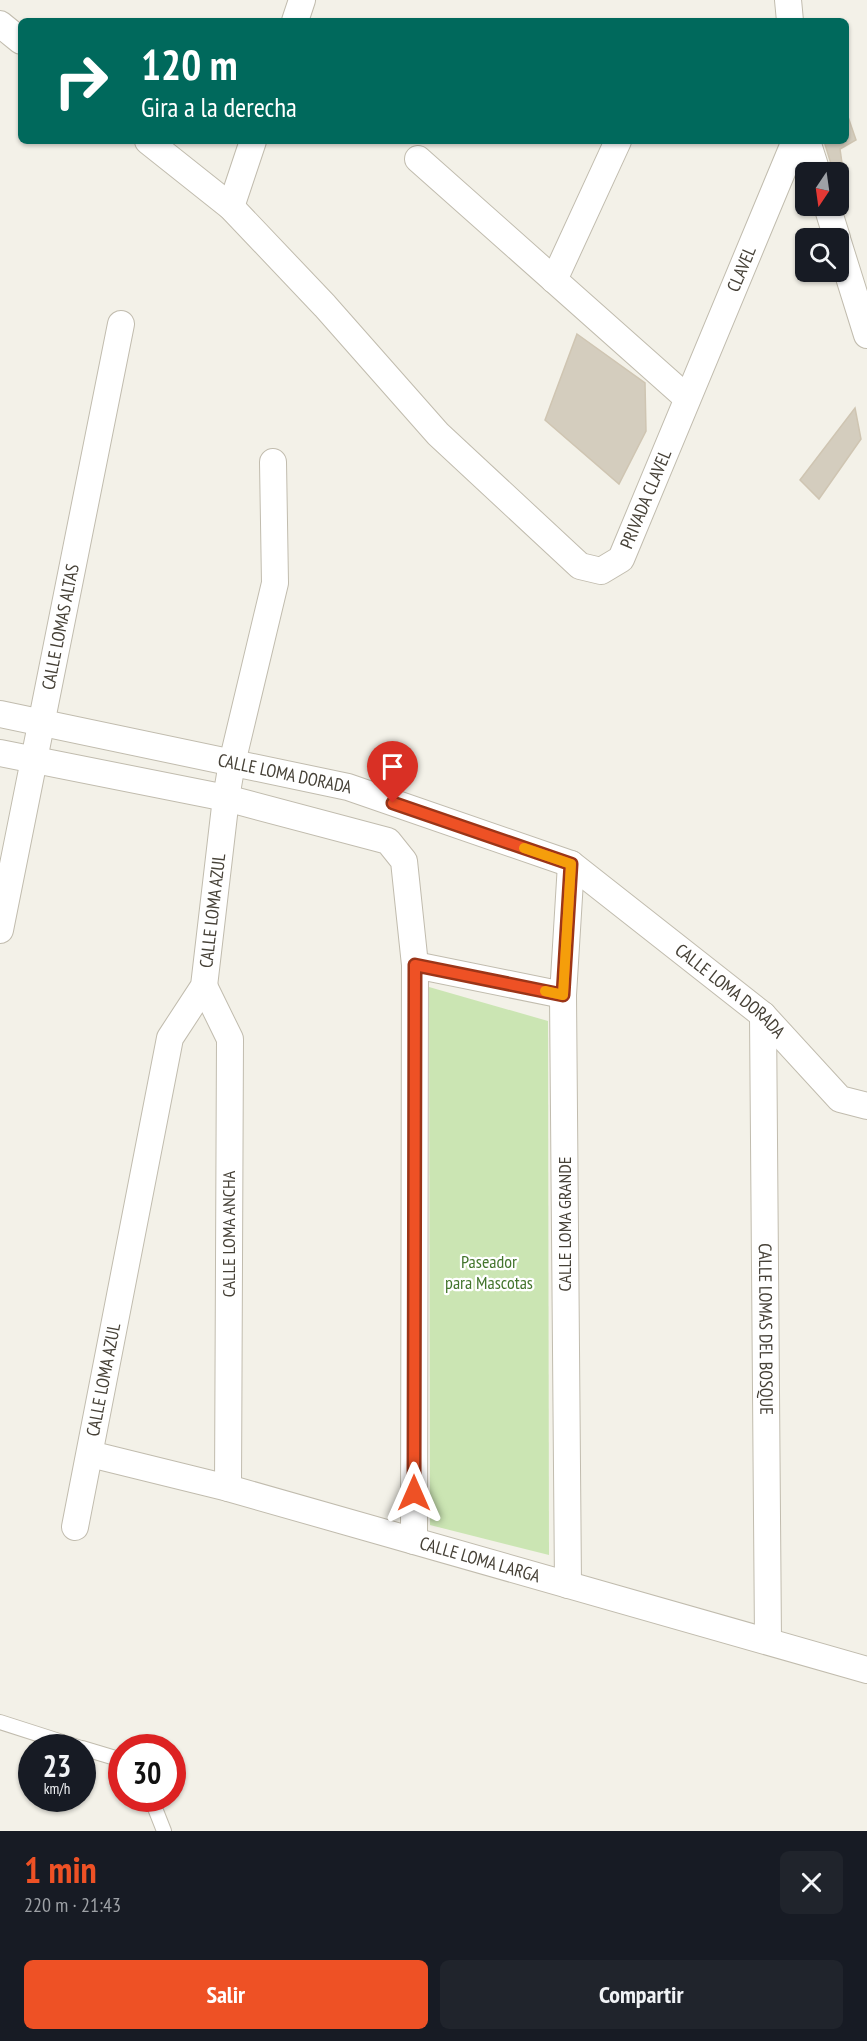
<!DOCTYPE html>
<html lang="es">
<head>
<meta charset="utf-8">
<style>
	:root { --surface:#171b24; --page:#20242c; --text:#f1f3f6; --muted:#9ea1a6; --accent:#ee5125 }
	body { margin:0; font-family:"PT Sans Narrow",sans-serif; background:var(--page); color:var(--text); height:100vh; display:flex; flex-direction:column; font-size:22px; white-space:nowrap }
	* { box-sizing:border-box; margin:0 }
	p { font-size:20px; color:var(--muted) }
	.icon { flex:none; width:33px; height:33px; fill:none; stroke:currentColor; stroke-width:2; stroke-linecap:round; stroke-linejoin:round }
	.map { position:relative; height:1831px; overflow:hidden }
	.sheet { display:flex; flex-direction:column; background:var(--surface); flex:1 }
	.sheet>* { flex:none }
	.hud { position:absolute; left:18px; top:18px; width:831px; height:126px; border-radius:9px; box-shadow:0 2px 4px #0004; background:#00695c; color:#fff; overflow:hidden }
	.needle { width:39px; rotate:193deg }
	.tools { position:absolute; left:795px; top:162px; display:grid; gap:12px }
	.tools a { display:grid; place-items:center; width:54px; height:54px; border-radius:9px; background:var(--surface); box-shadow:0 2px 4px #0004; font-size:30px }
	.speed { position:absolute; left:18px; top:1734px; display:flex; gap:12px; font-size:30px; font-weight:700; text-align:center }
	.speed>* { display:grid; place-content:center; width:78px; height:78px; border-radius:50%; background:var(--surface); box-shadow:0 2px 4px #0004; line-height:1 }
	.speed small { font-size:15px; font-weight:400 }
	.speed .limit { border:9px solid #d22; background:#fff; color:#111 }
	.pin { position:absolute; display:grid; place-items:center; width:51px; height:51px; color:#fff; margin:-62px -26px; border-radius:50% 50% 50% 0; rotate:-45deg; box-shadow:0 0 6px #0007 }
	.pin .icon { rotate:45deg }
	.me { position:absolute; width:66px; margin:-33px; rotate:0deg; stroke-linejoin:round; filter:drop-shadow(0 0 4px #0008) }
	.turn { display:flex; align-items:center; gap:21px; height:126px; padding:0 24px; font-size:27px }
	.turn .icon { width:78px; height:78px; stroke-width:2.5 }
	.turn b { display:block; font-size:42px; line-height:51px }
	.round { display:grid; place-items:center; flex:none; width:63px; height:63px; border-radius:9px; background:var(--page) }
	.summary { display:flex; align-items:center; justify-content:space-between; height:102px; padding:0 24px }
	h1 { font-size:36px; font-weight:600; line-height:45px; color:var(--accent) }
	.action { display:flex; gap:12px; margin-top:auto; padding:12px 24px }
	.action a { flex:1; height:69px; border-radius:9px; background:var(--accent); color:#fff; font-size:24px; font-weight:600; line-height:69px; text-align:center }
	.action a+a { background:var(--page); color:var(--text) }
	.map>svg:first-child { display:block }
	.green { fill:#cbe5b3 }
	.building { fill:#d4cdbe; stroke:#cfc5b2; stroke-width:1.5 }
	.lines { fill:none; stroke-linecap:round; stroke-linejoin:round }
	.lane-casing { stroke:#c1bcae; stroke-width:16 }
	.street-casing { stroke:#c1bcae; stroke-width:28 }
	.lane { stroke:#fff; stroke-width:14 }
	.street { stroke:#fff; stroke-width:26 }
	.route-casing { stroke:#9b3518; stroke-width:15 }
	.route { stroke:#ee5125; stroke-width:10 }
	.slow { stroke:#f59e0b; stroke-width:10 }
	.labels { text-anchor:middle; stroke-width:4.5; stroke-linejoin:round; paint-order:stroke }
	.street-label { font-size:18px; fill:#464137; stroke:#fff }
	.park-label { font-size:18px; fill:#43752d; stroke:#fff }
</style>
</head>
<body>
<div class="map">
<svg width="867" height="1831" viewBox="0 0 867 1831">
	<rect width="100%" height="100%" fill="#f3f1e8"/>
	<path class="green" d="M429 987 548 1021 549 1555 430 1525Z"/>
	<path class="building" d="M846 111 856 140 840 149 842 163 831 164 824 141H846Z
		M577 334 645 383 646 431 619 484 545 420Z
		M855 408 861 439 819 499 800 480Z"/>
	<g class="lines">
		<g class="lane-casing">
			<path id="lane" d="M0 1722 81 1748
				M82 1748 122 1760
				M151 1798 164 1831"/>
		</g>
		<g class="street-casing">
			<g id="street">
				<path d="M788 0 790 21"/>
				<path d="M295 21 302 0"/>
				<path d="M0 24 21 41"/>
				<path id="s1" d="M148 141 231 207 325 306 438 434 580 566 601 571 621 559 795 141"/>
				<path d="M807 141 817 172"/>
				<path d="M418 159 687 398"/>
				<path d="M827 206 837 238"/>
				<path d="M231 207 253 141"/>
				<path d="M838 242 867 335"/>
				<path d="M554 280 618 141"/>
				<path id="s2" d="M0 714 348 787 571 864 763 1015 840 1099 867 1106"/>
				<path d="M0 753 226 798 388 841 404 861 415 965 414 1541"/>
				<path id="s3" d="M0 930 121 324"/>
				<path d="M415 965 563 995"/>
				<path d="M204 986 230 1039 228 1488"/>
				<path id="s4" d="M763 1015 768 1641"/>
				<path id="s5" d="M90 1454 228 1488 867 1670"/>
				<path id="s6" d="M75 1527 170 1038 204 986 226 798 232 763 275 583 273 462"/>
				<path d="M568 1585 563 995 571 864"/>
			</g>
		</g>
		<use href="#lane" class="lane"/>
		<use href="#street" class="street"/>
	</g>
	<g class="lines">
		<g class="route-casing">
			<path id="route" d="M393 803 571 864 563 995 415 965 414 1493"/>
		</g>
		<use href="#route" class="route"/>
		<path class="slow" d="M524 848 571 864 563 995 545 991"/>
	</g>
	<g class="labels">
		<g class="street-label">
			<text dy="6" stroke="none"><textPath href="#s1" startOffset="966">CLAVEL</textPath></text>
			<text dy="6" stroke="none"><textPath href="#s1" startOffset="717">PRIVADA CLAVEL</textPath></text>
			<text dy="6" stroke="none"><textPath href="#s3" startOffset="309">CALLE LOMAS ALTAS</textPath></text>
			<text dy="6" stroke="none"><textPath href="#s2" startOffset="291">CALLE LOMA DORADA</textPath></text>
			<text dy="6" stroke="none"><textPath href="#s6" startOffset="636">CALLE LOMA AZUL</textPath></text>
			<text dy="6" stroke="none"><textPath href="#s2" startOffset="795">CALLE LOMA DORADA</textPath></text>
			<text transform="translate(565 1224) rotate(-90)" y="6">CALLE LOMA GRANDE</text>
			<text transform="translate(229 1234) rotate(-90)" y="6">CALLE LOMA ANCHA</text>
			<text dy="6" stroke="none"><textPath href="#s4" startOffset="314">CALLE LOMAS DEL BOSQUE</textPath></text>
			<text dy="6" stroke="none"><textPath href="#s6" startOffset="150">CALLE LOMA AZUL</textPath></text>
			<text dy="6" stroke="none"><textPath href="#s5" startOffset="404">CALLE LOMA LARGA</textPath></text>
		</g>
		<g class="park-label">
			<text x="489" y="1268">Paseador<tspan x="489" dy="21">para Mascotas</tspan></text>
		</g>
	</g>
</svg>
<div class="tools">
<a><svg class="needle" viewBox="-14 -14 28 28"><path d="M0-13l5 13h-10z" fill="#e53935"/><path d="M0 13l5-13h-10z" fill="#9ea1a6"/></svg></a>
<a><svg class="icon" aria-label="search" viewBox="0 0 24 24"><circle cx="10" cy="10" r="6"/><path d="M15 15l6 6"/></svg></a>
</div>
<div class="speed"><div>23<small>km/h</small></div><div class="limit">30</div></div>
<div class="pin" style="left:393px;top:803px;background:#d93025"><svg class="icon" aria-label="arrive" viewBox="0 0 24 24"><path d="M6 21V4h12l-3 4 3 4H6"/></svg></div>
<svg class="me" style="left:414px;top:1493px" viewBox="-20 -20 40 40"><path d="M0-17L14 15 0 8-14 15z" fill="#ee5125" stroke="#fff" stroke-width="4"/></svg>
<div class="hud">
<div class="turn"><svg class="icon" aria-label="right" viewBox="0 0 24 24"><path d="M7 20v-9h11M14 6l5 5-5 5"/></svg><div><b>120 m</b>Gira a la derecha</div></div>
</div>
</div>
<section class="sheet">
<div class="summary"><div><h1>1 min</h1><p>220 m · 21:43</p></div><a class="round"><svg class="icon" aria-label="close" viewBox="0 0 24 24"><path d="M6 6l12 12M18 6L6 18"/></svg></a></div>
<div class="action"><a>Salir</a><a>Compartir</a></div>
</section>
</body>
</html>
